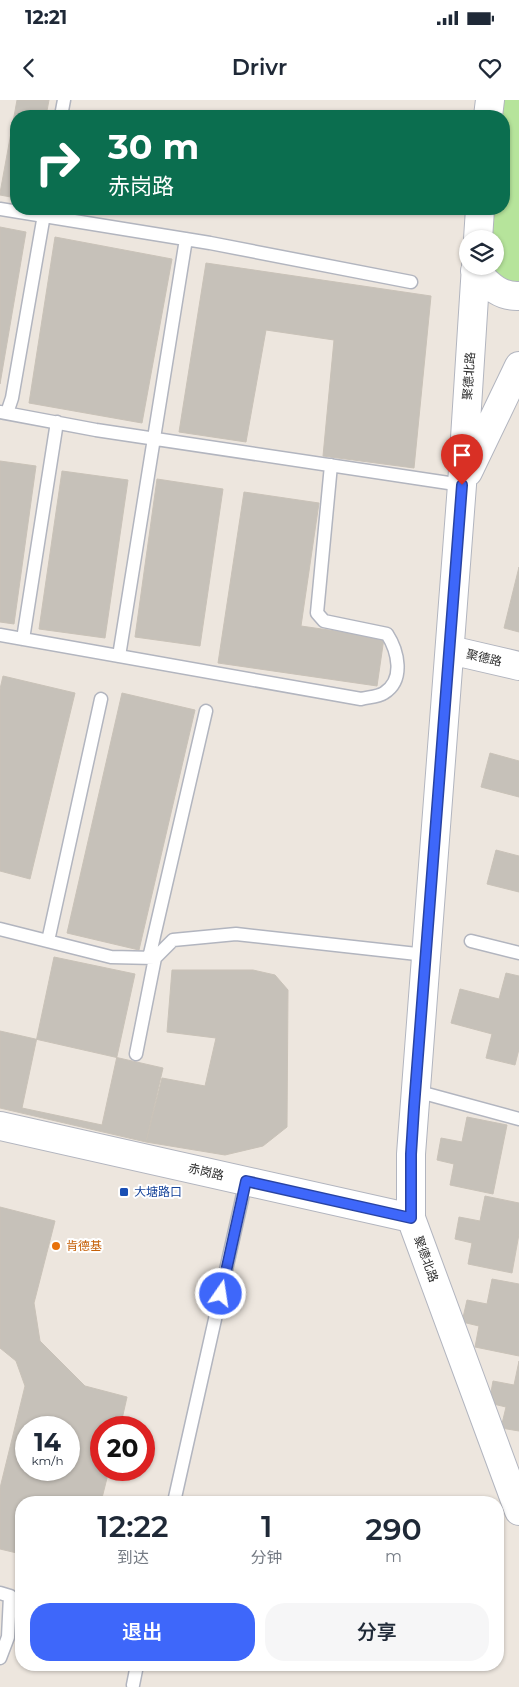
<!DOCTYPE html>
<html lang="zh">
<head>
<meta charset="utf-8">
<style>
	:root { --surface:#fff; --page:#f6f6f7; --text:#1f2937; --muted:#747a83; --accent:#3e67fa }
	body { margin:0; font-family:Montserrat,"Noto Sans SC",sans-serif; background:var(--page); color:var(--text); height:100vh; display:flex; flex-direction:column; font-size:19px; white-space:nowrap }
	* { box-sizing:border-box; margin:0 }
	p { font-size:16px; color:var(--muted) }
	.icon { flex:none; width:28px; height:28px; fill:none; stroke:currentColor; stroke-width:2; stroke-linecap:round; stroke-linejoin:round }
	.map { position:relative; flex:1; overflow:hidden }
	.panel { position:absolute; left:15px; top:1396px; width:489px; height:175px; display:flex; flex-direction:column; background:var(--surface); border-radius:20px; box-shadow:0 1px 4px #0004 }
	.panel>* { flex:none }
	.guide { position:absolute; left:10px; top:10px; width:500px; height:105px; border-radius:20px; box-shadow:0 1px 4px #0004; background:#0b6e4f; color:#fff; overflow:hidden }
	.tools { position:absolute; left:459px; top:130px; display:grid; gap:10px }
	.tools a { display:grid; place-items:center; width:45px; height:45px; border-radius:50%; background:var(--surface); box-shadow:0 1px 4px #0004; font-size:25px }
	.speed { position:absolute; left:15px; top:1316px; display:flex; gap:10px; font-size:25px; font-weight:700; text-align:center }
	.speed>* { display:grid; place-content:center; width:65px; height:65px; border-radius:50%; background:var(--surface); box-shadow:0 1px 4px #0004; line-height:1 }
	.speed small { font-size:12px; font-weight:400 }
	.speed .limit { border:8px solid #d22; background:#fff; color:#111 }
	.pin { position:absolute; display:grid; place-items:center; width:42px; height:42px; color:#fff; margin:-51px -21px; border-radius:50% 50% 50% 0; rotate:-45deg; box-shadow:0 0 5px #0007 }
	.pin .icon { rotate:45deg }
	.me { position:absolute; width:55px; margin:-28px; rotate:13deg; stroke-linejoin:round; filter:drop-shadow(0 0 4px #0008) }
	.turn { display:flex; align-items:center; gap:18px; height:105px; padding:0 15px; font-size:22px }
	.turn .icon { width:65px; height:65px; stroke-width:2.5 }
	.turn b { display:block; font-size:35px; line-height:42px }
	.eta { display:flex; justify-content:space-evenly; align-items:center; height:85px; text-align:center }
	.eta b { font-size:30px; font-weight:600; line-height:35px }
	.cta { display:flex; gap:10px; margin-top:auto; padding:10px 15px }
	.cta a { flex:1; height:58px; border-radius:20px; background:var(--accent); color:#fff; font-size:20px; font-weight:600; line-height:58px; text-align:center }
	.cta a+a { background:var(--page); color:var(--text) }
	.status { display:flex; justify-content:space-between; align-items:center; height:35px; padding:0 25px; background:var(--surface); direction:ltr }
	.status svg { height:14px; fill:currentColor }
	header { display:flex; justify-content:space-between; align-items:center; height:65px; padding:0 15px; background:var(--surface); font-size:22px; font-weight:600 }
	.map>svg:first-child { display:block }
	.green { fill:#b6e49b }
	.building { fill:#c6c1b9; stroke:#c9c2b8; fill-rule:evenodd }
	.lines { fill:none; stroke-linecap:round; stroke-linejoin:round }
	.lane-casing { stroke:#b2b5bf; stroke-width:15 }
	.secondary-casing { stroke:#b2b5bf; stroke-width:30 }
	.lane { stroke:#fff; stroke-width:12 }
	.secondary { stroke:#fff; stroke-width:28 }
	.route-casing { stroke:#2843a2; stroke-width:12 }
	.route { stroke:#3e67fa; stroke-width:9 }
	.transit-dot { fill:#1a4fb4; stroke:#fff; stroke-width:2 }
	.food-dot { fill:#e8710a; stroke:#fff; stroke-width:2 }
	.labels { text-anchor:middle; stroke-width:4; stroke-linejoin:round; paint-order:stroke }
	.street-label { font-size:12px; fill:#2c2c2c; stroke:#fff }
	.transit-label { font-size:12px; fill:#164399; stroke:#fff; text-anchor:start }
	.food-label { font-size:12px; fill:#c56008; stroke:#fff; text-anchor:start }
</style>
</head>
<body>
<div class="status"><b>12:21</b><svg viewBox="0 0 49 12"><path d="M0 12V9h3v3zM5 12V6h3v6zM10 12V3h3v9zM15 12V0h3v12zM26 1h20v11H26zM47 4h2v5h-2z"/></svg></div>
<header><svg class="icon" aria-label="back" viewBox="0 0 24 24"><path d="M15 5l-7 7 7 7"/></svg>Drivr<svg class="icon" aria-label="heart" viewBox="0 0 24 24"><path d="M12 20l-8-8c-3-5 5-10 8-4 3-6 11-1 8 4z"/></svg></header>
<div class="map">
<svg width="519" height="1587" viewBox="0 0 519 1587">
	<rect width="100%" height="100%" fill="#ede6de"/>
	<path class="green" d="M499 0H519V187L493 175 491 166H495V139H490L492 109H504V16H498Z"/>
	<path class="building" d="M17 0H49L46 16H16V98L0 95V93Z
		M0 127 26 132 0 284Z
		M55 137 172 159 142 323 29 303Z
		M206 163 431 196 414 368 323 356 334 240 266 230 246 342 179 332Z
		M0 361 36 366 14 524 0 522Z
		M62 371 128 380 105 538 39 529Z
		M157 379 223 389 200 546 135 537Z
		M244 392 319 403 301 526 384 538 377 586 218 563Z
		M519 467V532L504 528Z
		M3 576 75 593 30 779 0 771V589Z
		M122 593 195 610 139 850 67 833Z
		M490 653 519 661V697L481 687Z
		M496 750 519 756V792L487 784Z
		M54 857 135 874 102 1025 22 1008Z
		M172 870H253L275 875 288 890 287 1027 263 1046 225 1055 146 1042 162 978 205 986 216 938 167 932Z
		M506 873 519 876V949L515 965 486 958 492 934 451 923 460 889 499 899Z
		M0 931 163 968 146 1042 0 1008Z
		M467 1017 507 1025 493 1094 450 1085 454 1064 437 1060 441 1038 462 1042Z
		M485 1096 519 1103V1134L512 1173 468 1164 472 1143 455 1139 459 1117 480 1121Z
		M0 1107 55 1121 34 1203 40 1241 85 1286 127 1297 120 1328H101V1370H109L101 1402H21V1454L0 1449V1388L25 1286 16 1261 0 1248ZM26 1328H69V1370H26Z
		M492 1179 519 1184V1256L475 1247 479 1226 462 1222 467 1200 487 1204Z
		M519 1261V1331L501 1328 506 1307 489 1303 493 1281 514 1285Z"/>
	<g class="lines">
		<g class="lane-casing">
			<path id="lane" d="M61 16 64 0
				M0 109 210 143 411 182
				M0 312 96 330 462 385
				M7 313 12 298 45 109
				M0 535 361 599C368 597 378 597 384 593 405 580 398 551 387 534L324 521 317 513 331 365
				M23 539 57 322
				M119 556 186 139
				M0 829 111 857 155 858 173 840 236 834 426 855
				M48 841 101 599
				M471 841 519 853
				M149 858 206 611
				M136 954 155 858
				M416 991 519 1019
				M174 1402 246 1081
				M0 1493 10 1496 8 1537 0 1558
				M133 1585 137 1565"/>
		</g>
		<g class="secondary-casing">
			<path id="secondary" d="M488 16 490 0
				M478 139 480 109
				M476 166 462 385 411 1054V1118L519 1411
				M475 171C488 184 499 197 519 196
				M468 372 519 266
				M450 550 519 566
				M0 1026 411 1118"/>
		</g>
		<use href="#lane" class="lane"/>
		<use href="#secondary" class="secondary"/>
	</g>
	<g class="lines">
		<g class="route-casing">
			<path id="route" d="M221 1194 246 1081 411 1118V1054L414 1007 462 385"/>
		</g>
		<use href="#route" class="route"/>
	</g>
	<rect class="transit-dot" x="119" y="1087" width="10" height="10" rx="2.5"/>
	<circle class="food-dot" cx="56" cy="1146" r="5"/>
	<g class="labels">
		<g class="street-label">
			<text transform="translate(469 276) rotate(-86)" y="4">聚德北路</text>
			<text transform="translate(484 558) rotate(13)" y="4">聚德路</text>
			<text transform="translate(206 1072) rotate(13)" y="4">赤岗路</text>
			<text transform="translate(426 1159) rotate(70)" y="4">聚德北路</text>
		</g>
		<g class="transit-label">
			<text x="134" y="1096">大塘路口</text>
		</g>
		<g class="food-label">
			<text x="66" y="1150">肯德基</text>
		</g>
	</g>
</svg>
<div class="tools">
<a><svg class="icon" aria-label="layers" viewBox="0 0 24 24"><path d="M12 4l9 5-9 5-9-5zM3 14l9 5 9-5"/></svg></a>
</div>
<div class="speed"><div>14<small>km/h</small></div><div class="limit">20</div></div>
<div class="pin" style="left:462px;top:385px;background:#d93025"><svg class="icon" aria-label="arrive" viewBox="0 0 24 24"><path d="M6 21V4h12l-3 4 3 4H6"/></svg></div>
<svg class="me" style="left:221px;top:1194px" viewBox="-20 -20 40 40"><circle r="17" fill="#3e67fa" stroke="#fff" stroke-width="3"/><path d="M0-11L8 9 0 5-8 9z" fill="#fff"/></svg>
<div class="guide">
<div class="turn"><svg class="icon" aria-label="right" viewBox="0 0 24 24"><path d="M7 20v-9h11M14 6l5 5-5 5"/></svg><div><b>30 m</b>赤岗路</div></div>
</div>
<section class="panel">
<div class="eta">
<div><b>12:22</b><p>到达</p></div>
<div><b>1</b><p>分钟</p></div>
<div><b>290</b><p>m</p></div>
</div>
<div class="cta"><a>退出</a><a>分享</a></div>
</section>
</div>
</body>
</html>
